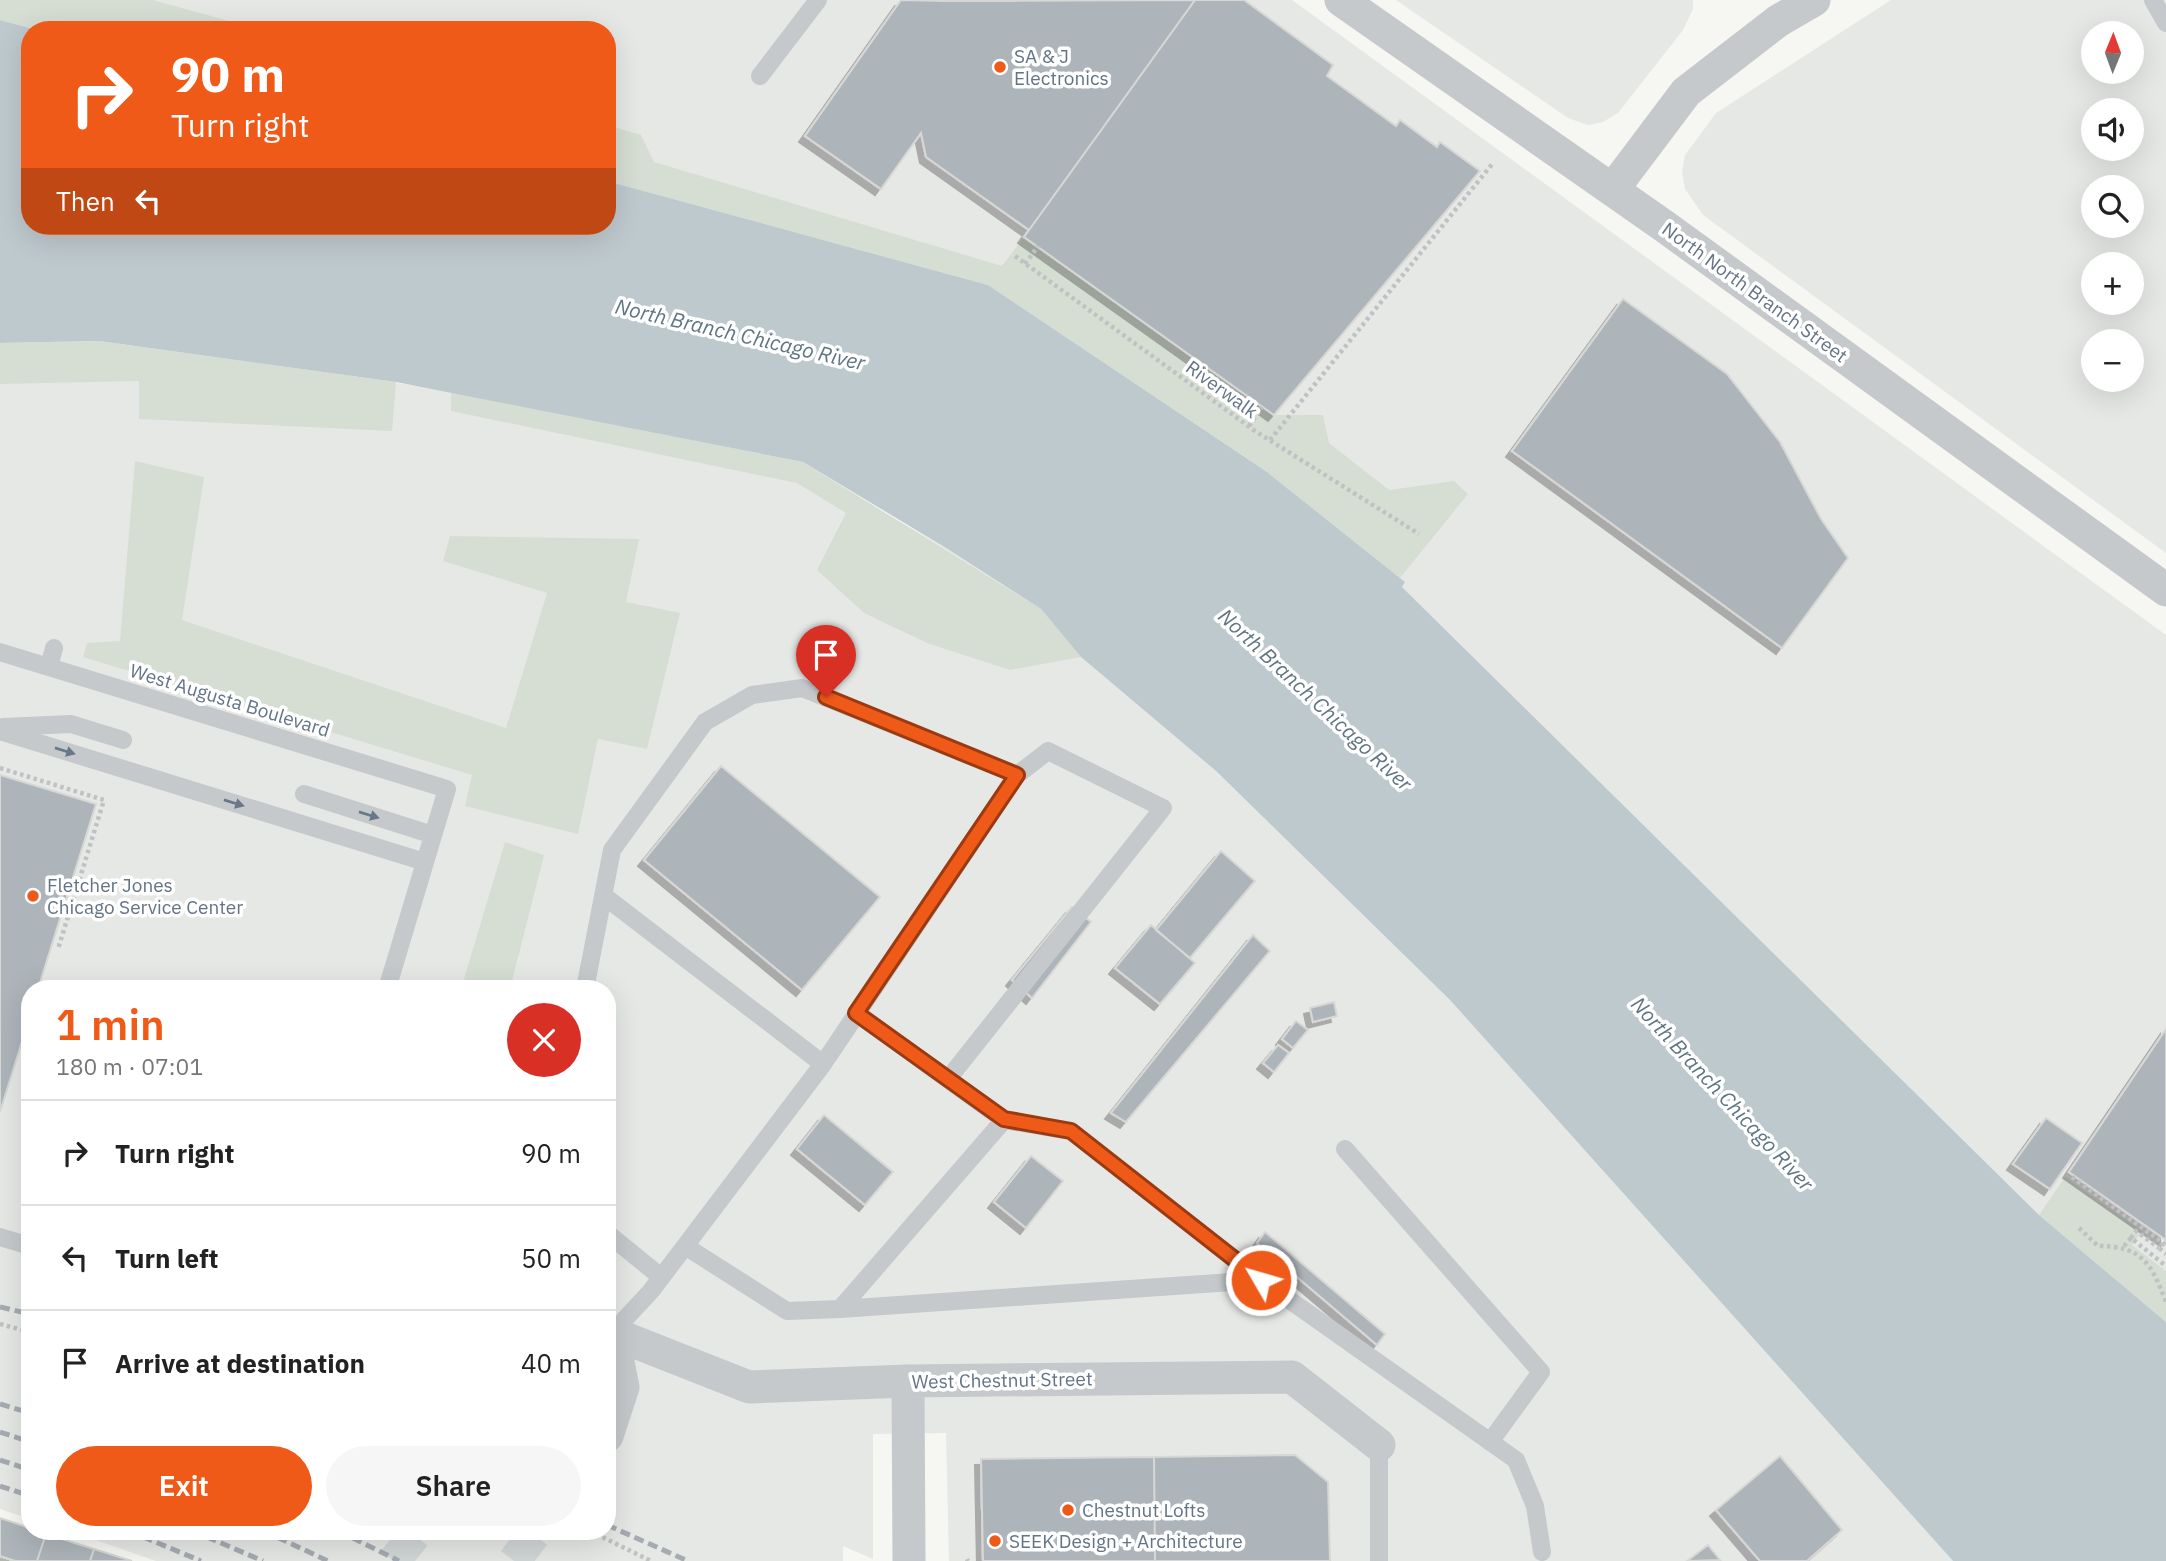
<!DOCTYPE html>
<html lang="en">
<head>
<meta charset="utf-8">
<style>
	:root { --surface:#fff; --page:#f6f6f6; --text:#222; --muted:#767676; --line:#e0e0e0; --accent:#ef5a19 }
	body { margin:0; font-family:"IBM Plex Sans",sans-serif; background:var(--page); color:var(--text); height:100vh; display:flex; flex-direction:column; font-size:26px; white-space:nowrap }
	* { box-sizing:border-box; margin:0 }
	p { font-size:23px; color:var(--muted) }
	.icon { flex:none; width:38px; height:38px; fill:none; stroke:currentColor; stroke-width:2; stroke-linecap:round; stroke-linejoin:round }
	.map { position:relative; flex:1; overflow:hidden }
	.details { position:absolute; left:21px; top:980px; width:595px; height:560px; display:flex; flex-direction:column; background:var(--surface); border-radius:28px; box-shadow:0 7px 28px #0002 }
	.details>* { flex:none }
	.banner { position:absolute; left:21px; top:21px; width:595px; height:214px; border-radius:28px; box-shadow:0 7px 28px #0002; background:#ef5a19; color:#fff; overflow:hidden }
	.needle { width:46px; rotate:1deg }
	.controls { position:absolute; left:2081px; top:21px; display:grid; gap:14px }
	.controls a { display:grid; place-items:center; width:63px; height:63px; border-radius:50%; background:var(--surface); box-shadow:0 7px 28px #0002; font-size:35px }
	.pin { position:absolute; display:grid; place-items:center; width:60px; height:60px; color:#fff; margin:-72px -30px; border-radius:50% 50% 50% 0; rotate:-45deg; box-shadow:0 0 7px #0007 }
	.pin .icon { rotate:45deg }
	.me { position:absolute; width:77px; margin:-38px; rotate:308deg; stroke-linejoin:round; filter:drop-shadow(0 0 5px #0008) }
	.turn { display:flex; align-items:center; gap:24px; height:147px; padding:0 35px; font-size:32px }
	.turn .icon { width:91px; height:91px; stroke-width:2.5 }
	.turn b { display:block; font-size:49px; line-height:60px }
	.then { display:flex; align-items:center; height:66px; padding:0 35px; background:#0003; gap:14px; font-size:26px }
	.round { display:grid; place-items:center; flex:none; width:74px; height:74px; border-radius:37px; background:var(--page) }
	.head { display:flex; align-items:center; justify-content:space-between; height:119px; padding:0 35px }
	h1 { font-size:42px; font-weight:600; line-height:52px; color:var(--accent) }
	.cta { display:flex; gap:14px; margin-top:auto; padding:14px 35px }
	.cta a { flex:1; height:80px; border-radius:42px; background:var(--accent); color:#fff; font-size:28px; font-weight:600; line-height:80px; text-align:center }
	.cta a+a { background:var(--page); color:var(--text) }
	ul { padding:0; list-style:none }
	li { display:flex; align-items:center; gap:21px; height:105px; padding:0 35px; border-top:2px solid var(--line) }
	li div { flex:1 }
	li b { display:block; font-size:26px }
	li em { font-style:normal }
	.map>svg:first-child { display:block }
	.built { fill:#e6e8e6; fill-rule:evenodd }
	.green { fill:#d6ded3 }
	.water { fill:#bec9ce }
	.building { fill:#adb5bb; stroke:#d7d7d5; stroke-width:2; filter:url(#shadow) }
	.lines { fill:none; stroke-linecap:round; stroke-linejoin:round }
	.street-tunnel { stroke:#d1d6d7; stroke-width:33; stroke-dasharray:33 17; stroke-linecap:butt }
	.path { stroke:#bfc1c3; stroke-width:4.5; stroke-dasharray:3.5 3.5; stroke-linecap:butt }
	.lane { stroke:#c5c9cc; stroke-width:18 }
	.street { stroke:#c5c9cc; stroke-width:33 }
	.rail { stroke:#a5abb1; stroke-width:5; stroke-dasharray:10 5; stroke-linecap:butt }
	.oneway { fill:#687889 }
	.route-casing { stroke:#9b3a10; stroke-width:18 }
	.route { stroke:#ef5a19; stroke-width:12 }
	.poi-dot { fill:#ef5a19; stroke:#fff; stroke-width:2.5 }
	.labels { text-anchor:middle; stroke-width:7; stroke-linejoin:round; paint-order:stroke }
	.poi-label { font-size:19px; fill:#637485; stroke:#fff; text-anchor:start }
	.street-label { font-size:19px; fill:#637485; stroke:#fff }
	.water-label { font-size:21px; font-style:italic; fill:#5f7682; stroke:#fff }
</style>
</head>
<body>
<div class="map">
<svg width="2166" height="1561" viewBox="0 0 2166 1561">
	<defs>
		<filter id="shadow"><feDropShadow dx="-6" dy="6" stdDeviation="0" flood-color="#0004"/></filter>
	</defs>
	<rect width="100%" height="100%" fill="#f6f6f2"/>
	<path class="built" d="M0 0H1292L2166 635V1322L2039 1215 1402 587 1405 582 1267 472 988 285 607 181V30H37L0 20Z
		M1396 0H1693V9L1683 30 1618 113 1603 122 1588 125 1568 118Z
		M1891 0H2166V553L1703 215 1685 189 1682 172 1685 155 1716 113ZM2093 33H2132V72H2093ZM2093 110H2132V149H2093ZM2093 187H2132V226H2093ZM2093 264H2132V303H2093ZM2093 341H2132V380H2093Z
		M0 343 211 356 451 391 663 433 897 520 946 548 1041 609 1081 657 1216 771 1450 1000 1953 1561H949L946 1433 873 1434V1559L843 1546V1561H156L70 1531H607V989H30V1519L0 1509Z"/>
	<path class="green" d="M0 0H153L261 30H38L0 20Z
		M607 125 641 135 654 162 1002 266 1024 237 1273 415H1323L1329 443 1389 490 1454 481 1468 494 1400 578 1267 472 988 285 607 181Z
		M99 341 396 382 392 431 139 419V381L0 384V343Z
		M451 391 803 462 1041 609 1081 657 1010 670 927 643 864 613 817 570 846 513 797 483 451 411Z
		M135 461 204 477 182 620 506 728 547 593 443 561 450 536 639 539 626 602 680 613 647 749 598 739 578 834 465 806 472 775 83 657 87 643 120 641Z
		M505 842 544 855 510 989H461Z
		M2065 1177 2142 1231 2132 1245 2166 1271V1322L2039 1215Z"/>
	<path class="water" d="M0 20 37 30H30V226H607V181L988 285 1267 472 1405 582 1402 587 2039 1215 2166 1322V1561H1953L1450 1000 1216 771 1081 657 1041 609 946 548 803 462 396 382 99 341 0 343Z"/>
	<path class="building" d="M901 0 945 1 1195 0 1029 230 926 157 921 133 881 189 805 136Z
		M1195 0H1244L1333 65 1327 76 1396 126 1400 120 1437 147 1440 142 1480 171 1274 415 1024 237Z
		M1623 299 1727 374 1780 442 1821 519 1848 558 1782 648 1512 451Z
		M721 766 880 897 802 990 644 860Z
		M0 775 96 804 38 989H30V1016L0 1112Z
		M1221 851 1255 881 1190 958 1156 930Z
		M1072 907 1091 922 1032 998 1012 980Z
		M1151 925 1195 963 1160 1004 1115 968Z
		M1253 935 1270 951 1126 1122 1111 1113Z
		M1334 1002 1337 1016 1313 1022 1310 1008Z
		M1296 1021 1308 1030 1293 1048 1282 1039Z
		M2166 1029V1240L2069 1172Z
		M1278 1045 1289 1053 1274 1072 1263 1063Z
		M824 1115 893 1172 865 1205 797 1149Z
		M2046 1118 2082 1143 2050 1189 2013 1164Z
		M1031 1156 1063 1181 1026 1228 994 1202Z
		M1265 1232 1385 1334 1377 1345 1257 1243Z
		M1295 1455 1328 1482 1330 1561H1155L1154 1457Z
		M1780 1456 1842 1530 1807 1561H1760L1716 1510Z
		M1154 1457 1155 1561H983L981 1459Z
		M0 1518 30 1528V1531L46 1534 37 1561H15L0 1556Z
		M46 1534 94 1549 90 1561H37Z
		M1708 1545 1720 1560 1687 1561Z
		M94 1549 132 1561H90Z"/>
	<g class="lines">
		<path class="street-tunnel" d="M394 1561 418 1531
			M514 1561 537 1531"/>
		<path class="path" d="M1015 256 1255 431 1419 534
			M1025 264 1038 246
			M1249 426 1262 407
			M1270 440 1493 163
			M0 768 104 800 58 949
			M2072 1177 2166 1245
			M2079 1228 2098 1246C2142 1246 2151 1263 2166 1302
			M2131 1238 2136 1231 2159 1248
			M2163 1243 2159 1248 2166 1254
			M2124 1246 2131 1238 2166 1266
			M0 1324 30 1332
			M590 1531 651 1561
			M967 1559 968 1561"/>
		<path class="lane" d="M2153 0 2166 23
			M760 76 818 0
			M0 652 447 789 387 989
			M49 667 54 648
			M3 727 71 724 123 740
			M0 731 425 862
			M304 794 433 835
			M604 896 823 1064
			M585 989 612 850 705 722 752 695 802 688 1017 775 823 1064 651 1291 612 1333
			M948 1079 1163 808 1048 751 1017 775
			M1004 1120 1071 1131 1261 1280
			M1345 1149 1541 1372 1490 1442
			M607 1233 661 1277
			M0 1237 30 1246
			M685 1246 787 1311 840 1309 1004 1120 856 1013
			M840 1309 1261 1280 1516 1460 1535 1506 1542 1552
			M1379 1445V1561"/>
		<path class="street" d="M1341 0 1664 226 2166 590
			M1613 189 1686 92 1778 21 1814 0
			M612 1333 749 1387 908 1381 1292 1377 1379 1445
			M908 1381 909 1561
			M607 1436 623 1387 612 1333"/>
		<path class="rail" d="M0 1307 30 1314
			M0 1404 30 1413
			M0 1432 30 1442
			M0 1460 30 1470
			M0 1486 30 1496
			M607 1525 688 1561
			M129 1531 201 1561
			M193 1531 263 1561
			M264 1531 328 1561
			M339 1531 399 1561"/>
	</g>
	<defs><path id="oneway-solid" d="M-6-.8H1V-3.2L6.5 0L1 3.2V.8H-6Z" transform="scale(1.75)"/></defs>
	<g class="oneway">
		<use href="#oneway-solid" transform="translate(65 751) rotate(17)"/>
		<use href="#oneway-solid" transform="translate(234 803) rotate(17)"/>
		<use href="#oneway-solid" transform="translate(369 815) rotate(17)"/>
	</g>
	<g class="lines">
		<g class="route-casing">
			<path id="route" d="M826 697 1017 775 856 1013 1004 1119 1071 1131 1261 1280"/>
		</g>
		<use href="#route" class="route"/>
	</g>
	<g class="poi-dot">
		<circle cx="1000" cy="67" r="7"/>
		<circle cx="33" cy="896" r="7"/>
		<circle cx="1068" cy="1510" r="7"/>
		<circle cx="995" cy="1541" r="7"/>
	</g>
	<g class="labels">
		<g class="poi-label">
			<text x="1014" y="63">SA &amp; J<tspan x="1014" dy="22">Electronics</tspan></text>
			<text x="47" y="892">Fletcher Jones<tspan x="47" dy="22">Chicago Service Center</tspan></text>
			<text x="1082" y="1517">Chestnut Lofts</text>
			<text x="1009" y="1548">SEEK Design + Architecture</text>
		</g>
		<g class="street-label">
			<text transform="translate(1755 292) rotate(36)" y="7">North North Branch Street</text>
			<text transform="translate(1222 389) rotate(36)" y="7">Riverwalk</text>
			<text transform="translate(230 700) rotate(17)" y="7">West Augusta Boulevard</text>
			<text transform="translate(1002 1380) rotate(-1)" y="7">West Chestnut Street</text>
		</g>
		<g class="water-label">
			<text transform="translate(740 335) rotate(13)" y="7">North Branch Chicago River</text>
			<text transform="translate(1315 700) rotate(43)" y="7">North Branch Chicago River</text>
			<text transform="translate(1722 1094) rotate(47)" y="7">North Branch Chicago River</text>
		</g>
	</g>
</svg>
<div class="controls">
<a><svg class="needle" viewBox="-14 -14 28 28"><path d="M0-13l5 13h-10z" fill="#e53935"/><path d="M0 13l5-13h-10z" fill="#767676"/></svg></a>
<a><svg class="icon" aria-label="sound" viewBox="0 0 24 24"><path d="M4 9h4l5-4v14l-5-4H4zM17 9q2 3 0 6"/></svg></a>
<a><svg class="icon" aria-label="search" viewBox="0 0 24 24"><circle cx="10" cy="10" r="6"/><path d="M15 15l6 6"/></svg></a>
<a>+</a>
<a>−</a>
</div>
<div class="pin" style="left:826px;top:697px;background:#d93025"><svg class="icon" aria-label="arrive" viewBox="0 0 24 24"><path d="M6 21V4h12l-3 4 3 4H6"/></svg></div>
<svg class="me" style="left:1261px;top:1280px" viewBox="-20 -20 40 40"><circle r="17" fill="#ef5a19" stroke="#fff" stroke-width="3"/><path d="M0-11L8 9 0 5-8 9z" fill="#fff"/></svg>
<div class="banner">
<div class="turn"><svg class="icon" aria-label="right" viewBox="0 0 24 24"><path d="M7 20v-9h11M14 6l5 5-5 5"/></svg><div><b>90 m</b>Turn right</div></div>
<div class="then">Then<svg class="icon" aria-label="left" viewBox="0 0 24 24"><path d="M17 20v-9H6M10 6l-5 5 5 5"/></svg></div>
</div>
<section class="details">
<div class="head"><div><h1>1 min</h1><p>180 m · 07:01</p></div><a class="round" style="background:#d93025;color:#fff"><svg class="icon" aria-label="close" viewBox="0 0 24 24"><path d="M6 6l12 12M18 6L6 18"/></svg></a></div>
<ul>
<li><svg class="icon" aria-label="right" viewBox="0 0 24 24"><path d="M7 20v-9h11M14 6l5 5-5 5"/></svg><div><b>Turn right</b></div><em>90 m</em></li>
<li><svg class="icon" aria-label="left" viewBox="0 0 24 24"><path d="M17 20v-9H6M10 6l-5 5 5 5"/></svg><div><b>Turn left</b></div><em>50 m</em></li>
<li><svg class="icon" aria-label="arrive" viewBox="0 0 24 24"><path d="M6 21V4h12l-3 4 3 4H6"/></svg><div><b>Arrive at destination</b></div><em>40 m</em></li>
</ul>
<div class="cta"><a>Exit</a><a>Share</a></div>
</section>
</div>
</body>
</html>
